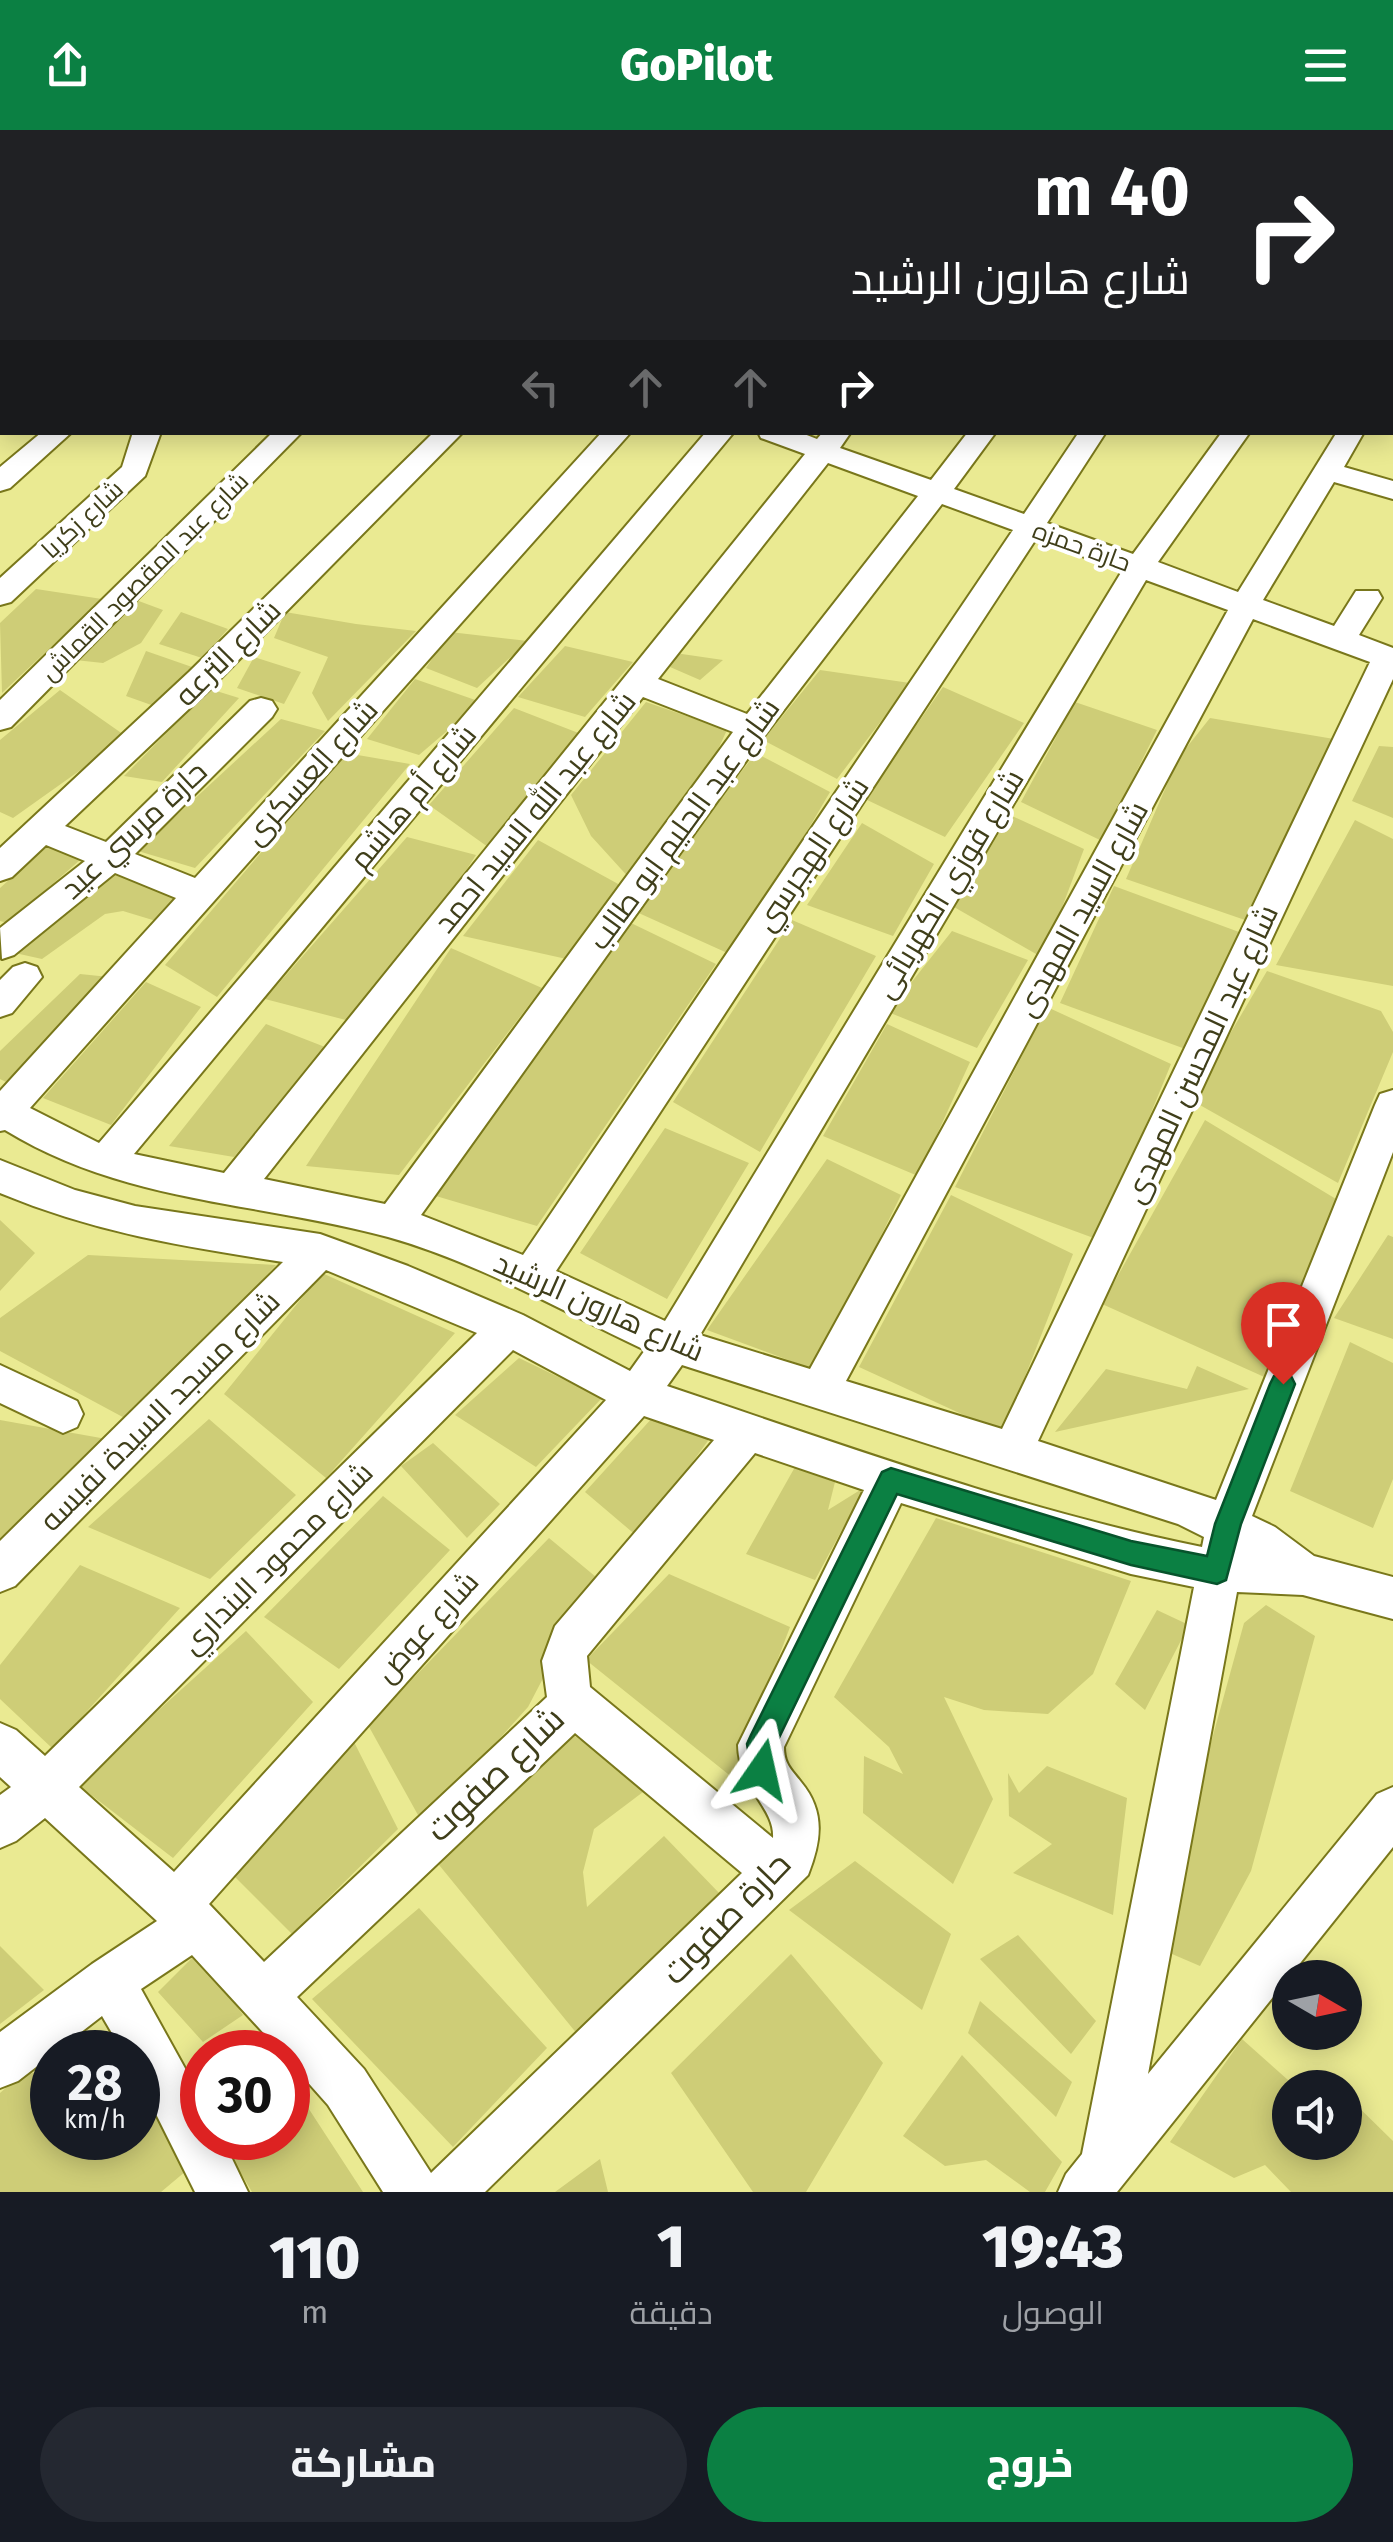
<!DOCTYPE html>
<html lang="ar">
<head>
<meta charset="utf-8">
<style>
	:root { --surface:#171b24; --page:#242831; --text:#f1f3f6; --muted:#9ea1a6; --accent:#0b8043 }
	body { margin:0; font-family:"Fira Sans",Cairo,sans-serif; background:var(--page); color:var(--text); direction:rtl; height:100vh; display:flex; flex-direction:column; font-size:38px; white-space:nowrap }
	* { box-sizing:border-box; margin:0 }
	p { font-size:32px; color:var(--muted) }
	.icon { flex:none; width:55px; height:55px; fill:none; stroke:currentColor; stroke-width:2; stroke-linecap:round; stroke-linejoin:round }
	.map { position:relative; height:2062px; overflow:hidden; direction:ltr }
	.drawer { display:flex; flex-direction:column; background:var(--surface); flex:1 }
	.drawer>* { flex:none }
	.banner { position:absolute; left:0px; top:0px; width:1395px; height:305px; box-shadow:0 5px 25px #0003; direction:rtl; background:#202124; color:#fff; overflow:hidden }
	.needle { width:65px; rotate:99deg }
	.tools { position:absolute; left:1272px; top:1830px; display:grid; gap:20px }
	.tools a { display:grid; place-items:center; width:90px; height:90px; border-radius:50%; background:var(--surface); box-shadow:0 5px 25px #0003; font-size:50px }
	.speed { position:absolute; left:30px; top:1900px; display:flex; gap:20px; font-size:50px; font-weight:700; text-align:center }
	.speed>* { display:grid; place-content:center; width:130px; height:130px; border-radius:50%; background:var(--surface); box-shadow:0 5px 25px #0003; line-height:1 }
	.speed small { font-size:25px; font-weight:400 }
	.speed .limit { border:15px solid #d22; background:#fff; color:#111 }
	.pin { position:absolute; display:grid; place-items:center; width:85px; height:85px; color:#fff; margin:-102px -42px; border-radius:50% 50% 50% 0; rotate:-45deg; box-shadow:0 0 10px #0007 }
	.pin .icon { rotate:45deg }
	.me { position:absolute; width:110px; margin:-55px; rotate:11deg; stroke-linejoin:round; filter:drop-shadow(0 0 8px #0008) }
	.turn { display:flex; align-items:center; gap:35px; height:210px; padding:0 40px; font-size:45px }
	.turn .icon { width:130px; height:130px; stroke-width:2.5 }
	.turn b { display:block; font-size:70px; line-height:85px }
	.lanes { display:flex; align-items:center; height:95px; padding:0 40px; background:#0003; justify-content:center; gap:50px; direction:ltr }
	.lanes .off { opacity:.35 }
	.eta { display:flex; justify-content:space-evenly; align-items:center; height:170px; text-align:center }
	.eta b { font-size:60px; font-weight:800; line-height:70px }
	.button { display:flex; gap:20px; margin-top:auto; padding:20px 40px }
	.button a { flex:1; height:115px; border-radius:60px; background:var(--accent); color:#fff; font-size:40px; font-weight:800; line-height:115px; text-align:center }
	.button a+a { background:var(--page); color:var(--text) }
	header { display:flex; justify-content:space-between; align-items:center; height:130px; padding:0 40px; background:var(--accent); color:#fff; font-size:45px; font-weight:800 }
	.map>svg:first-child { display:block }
	.building { fill:#cecd77 }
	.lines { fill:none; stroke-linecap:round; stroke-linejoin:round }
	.minor-casing { stroke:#79771b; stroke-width:4 }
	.primary-casing { stroke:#6ba0ac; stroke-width:60 }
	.minor { fill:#fff; fill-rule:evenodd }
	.primary { stroke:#b4e6fc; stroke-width:55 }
	.route { fill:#0b8043; stroke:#07532c; stroke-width:2.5 }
	.labels { text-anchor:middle; stroke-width:8; stroke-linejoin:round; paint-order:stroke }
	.far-street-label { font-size:25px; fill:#3f3e1a; stroke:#fff }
	.street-label { font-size:30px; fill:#3f3e1a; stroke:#fff }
	.near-street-label { font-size:35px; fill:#3f3e1a; stroke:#fff }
</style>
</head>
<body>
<header><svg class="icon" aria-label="menu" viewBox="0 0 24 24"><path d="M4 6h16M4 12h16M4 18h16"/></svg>GoPilot<svg class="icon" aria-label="share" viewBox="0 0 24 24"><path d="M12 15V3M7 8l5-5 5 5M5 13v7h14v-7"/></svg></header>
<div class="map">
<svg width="1393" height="2062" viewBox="0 0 1393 2062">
	<rect width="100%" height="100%" fill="#eaea92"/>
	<path class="building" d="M36 459 102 469 2 563 0 493Z
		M136 470 163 480 141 513 103 533 75 530Z
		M181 482 228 499 202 528 159 514Z
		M285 482 356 494 416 501 328 591 312 563 328 527 274 508Z
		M450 502 528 511 477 558 426 538Z
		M565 516 633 532 585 587 518 567Z
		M146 521 192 537 157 577 126 566Z
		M675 523 723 530 700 550 670 537Z
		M254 527 301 542 284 574 237 558Z
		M820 540 910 553 837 649 763 610Z
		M415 549 481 572 419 625 367 609Z
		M943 557 1024 593 945 707 865 669Z
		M210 559 239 568 162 652 124 646Z
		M60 560 127 607 13 688 0 682V610Z
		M646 572 727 600 714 628 631 750 591 706 571 665Z
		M1075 572 1157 600 1102 711 1021 672Z
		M514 578 581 604 488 717 429 675Z
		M1210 588 1334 609 1245 790 1126 749 1179 627Z
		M281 589 325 601 195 738 138 721Z
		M1379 616 1393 617V688L1352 671Z
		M346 623 410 634 217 867 165 835Z
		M756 623 830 662 734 826 632 780Z
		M1010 685 1084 719 1043 828 954 777Z
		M1355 690 1393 709V856L1276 835Z
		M862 693 934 734 893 806 807 775Z
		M407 707 476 725 365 895 265 869Z
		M538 710 620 755 571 830 463 806Z
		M49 714 80 730 8 793 0 791V758Z
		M115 741 177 768 156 791 123 781 105 784 42 829 15 823Z
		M1114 756 1239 802 1188 920 1060 873Z
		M792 790 876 826 760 1022 673 972Z
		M631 793 716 834 537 1096 436 1066Z
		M952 801 1028 830 977 918 888 882Z
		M451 818 542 858 399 1045 306 1036Z
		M1267 841 1381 881 1393 902V922L1338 1053 1191 970Z
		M80 844 109 847 10 954 0 949V921Z
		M146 852 201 877 111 995 43 968Z
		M1047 877 1171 934 1099 1110 955 1057Z
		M266 894 325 917 234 1027 169 1016Z
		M887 894 970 932 918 1046 823 1006Z
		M1205 990 1336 1069 1271 1250 1102 1174Z
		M665 998 749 1033 667 1169 580 1123Z
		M827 1029 901 1065 815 1240 707 1200Z
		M951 1065 1073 1124 1003 1303 859 1237Z
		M0 1090 35 1123 0 1161Z
		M1388 1105 1393 1107V1209L1334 1188Z
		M88 1125 276 1135 132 1292 0 1221V1188Z
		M322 1143 455 1203 326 1348 224 1264Z
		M1350 1212 1393 1233V1349L1373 1398 1290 1361Z
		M519 1228 602 1268 536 1337 455 1285Z
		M1197 1236 1249 1259 1055 1302 1106 1239 1187 1259Z
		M653 1287 710 1308 638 1407 585 1362Z
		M209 1289 296 1365 210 1449 88 1397Z
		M0 1290 112 1310 0 1417Z
		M433 1313 500 1374 467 1408 401 1336Z
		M795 1337 835 1352 828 1380 865 1357 815 1450 746 1424Z
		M383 1366 450 1420 339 1539 264 1487Z
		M936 1388 1131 1451 1093 1544 1048 1584 984 1580 944 1567 993 1669 953 1754 863 1683 864 1626 903 1644 889 1617 834 1567Z
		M549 1408 596 1447 528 1577 423 1694 368 1595Z
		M80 1435 180 1478 53 1619 0 1569V1535Z
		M669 1444 790 1497 733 1648 586 1530Z
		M1266 1475 1315 1506 1251 1741 1200 1836 1165 1821 1198 1660 1244 1493Z
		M1157 1480 1189 1495 1145 1580 1115 1554Z
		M246 1501 313 1572 173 1728 77 1654Z
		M568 1601 647 1659 594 1699 583 1742 587 1777 664 1706 721 1765 578 1905 435 1730Z
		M352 1608 398 1699 292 1804 231 1743Z
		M1047 1636 1127 1668 1113 1785 1013 1743 1052 1714 1009 1686 1008 1643 1019 1663Z
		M855 1731 951 1804 922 1880 789 1780Z
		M419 1778 547 1918 453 2017 312 1869Z
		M1018 1805 1096 1891 1071 1924 980 1829Z
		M0 1816 44 1860 0 1894Z
		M198 1822 243 1885 203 1912 158 1862Z
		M791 1824 883 1933 806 2062H753L671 1943Z
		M980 1871 1072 1952 1056 1987 968 1903Z
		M1242 1909 1297 1958H1290V2012H1345V1964L1393 2011V2062H1291L1265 2035 1234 2048 1170 2012Z
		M962 1925 1062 2032 1045 2062H1030L986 2030 945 2036 903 2006Z
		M52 1938V2008H138V1946L186 2041 161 2062H0V1963L18 1947Z
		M288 1947 363 2062H252L220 2008H288Z
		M600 2029 608 2062H555Z"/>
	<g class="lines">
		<g class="minor-casing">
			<path id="minor" d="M117 0H146L148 2H119Z
				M482 0H511L513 2H484Z
				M733 0H763L765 2H735Z
				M1035 0H1065L1067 2H1037Z
				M1393 78V93H1392V78Z
				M1392 194H1393V210H1392Z
				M1392 227H1393V243H1392Z
				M0 260H2V276H0Z
				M42 302H72L10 358 0 361V337Z
				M133 302H161L145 346 11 472 0 475V448L122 337Z
				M273 302H302L11 597 0 600V570Z
				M434 302H463L211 558 65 696 106 712 250 571 261 568 272 571 277 579 272 587 135 724 195 748 602 302H631L30 978 99 1013 706 302H734L134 1024 224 1043 805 324 761 308 758 302H799L817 309 823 302H851L840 318 931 350 968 302H996L954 359 1024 384 1079 302H1106L1047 393 1133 424 1222 302H1250L1158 432 1238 462 1337 302H1364L1344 337 1393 351V369L1334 352 1263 470 1334 496 1356 461H1378L1382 468 1359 505 1393 518V549L1038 1311 1216 1370 1375 975 1380 964 1393 960V1022L1252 1386 1275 1397 1314 1426 1393 1447V1489L1303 1465 1237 1462 1148 1944 1377 1664 1393 1657V1717L1117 2062H1058L1066 2044 1082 2024 1194 1457 1131 1444 901 1373 784 1617C784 1634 791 1639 801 1652 826 1682 821 1712 808 1745L485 2062H383L328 1975 288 1930V1922H281L192 1825 141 1859 202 1969V2008H222L248 2062H195L138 1948V1922H123L102 1886 18 1951 0 1958V1902L92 1834 157 1791 45 1688 16 1711 0 1718V1665L11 1657 0 1647V1593L16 1600 45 1626 477 1203 326 1140 15 1456 0 1462V1411L283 1132C181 1116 97 1103 0 1063V1030L75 1060 135 1076 320 1104 408 1136 523 1185 630 1241 645 1220C562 1181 477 1132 388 1107 256 1071 126 1074 5 1000L0 1001V961L176 768 115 743 14 825 2 829 0 798 85 731 46 715 12 747 0 751V718L189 542ZM828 333 918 366 747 584 658 549ZM942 374 1013 400 523 1125 421 1085 764 606ZM1036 409 1122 441 665 1191 556 1141ZM1146 450 1228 480 810 1239 700 1205ZM1253 489 1370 532 1002 1299 846 1251ZM643 567 733 602 385 1074 264 1049ZM513 1220 606 1270 174 1742 79 1657ZM682 1235 1178 1394 1204 1407 1202 1417C1020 1380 843 1315 667 1256ZM644 1286 714 1310 555 1496 542 1531 547 1567 264 1832 209 1774ZM755 1323 864 1360 738 1615C739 1660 775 1677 773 1708L590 1557 587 1526ZM575 1603 742 1743 431 2043 364 1939 297 1867Z
				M25 833 37 837 42 847 12 883 0 887V850L13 837Z
				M0 1235 77 1271 83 1284 77 1297 63 1303 0 1273Z"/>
		</g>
		<g class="primary-casing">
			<path id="primary" d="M245 2 250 0
				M318 2 323 0
				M0 126 2 124
				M0 168 2 166"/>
		</g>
		<use href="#minor" class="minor"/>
		<use href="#primary" class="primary"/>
	</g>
	<path class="route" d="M1283 1243 1291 1246 1295 1254 1241 1394 1226 1450 1217 1454 1131 1435 897 1364 775 1616 776 1640 772 1650 762 1654 753 1650 747 1614 751 1605 882 1342 891 1338 1131 1411 1207 1426 1215 1394 1270 1254 1274 1246Z"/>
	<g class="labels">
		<g class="far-street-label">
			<text transform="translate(82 389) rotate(-43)" y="9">شارع زكريا</text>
			<text transform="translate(1082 416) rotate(20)" y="9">حارة حمزه</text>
			<text transform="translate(144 446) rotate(-45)" y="9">شارع عبد المقصود القماش</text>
		</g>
		<g class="street-label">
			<text transform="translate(228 523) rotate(-45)" y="10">شارع الترعه</text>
			<text transform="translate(311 642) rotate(-48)" y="10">شارع العسكرى</text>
			<text transform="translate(413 667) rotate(-50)" y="10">شارع أم هاشم</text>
			<text transform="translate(535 682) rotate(-51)" y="10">شارع عبد الله السيد احمد</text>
			<text transform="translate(684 694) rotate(-54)" y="10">شارع عبد الحليم ابو طالب</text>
			<text transform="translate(134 700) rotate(-43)" y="10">حارة مرسي عيد</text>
			<text transform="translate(812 724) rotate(-56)" y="10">شارع الهجرسي</text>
			<text transform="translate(949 754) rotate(-59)" y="10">شارع فوزي الكهربائى</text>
			<text transform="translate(1082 779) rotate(-61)" y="10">شارع السيد المهدى</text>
			<text transform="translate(1201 924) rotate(-65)" y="10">شارع عبد المحسن المهدى</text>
			<text transform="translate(599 1177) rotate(24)" y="10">شارع هارون الرشيد</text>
			<text transform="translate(160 1281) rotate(-45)" y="10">شارع مسجد السيدة نفيسه</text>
			<text transform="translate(277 1428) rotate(-45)" y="10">شارع محمود البنداري</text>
			<text transform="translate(427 1497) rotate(-48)" y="10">شارع عوض</text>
		</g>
		<g class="near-street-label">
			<text transform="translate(495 1644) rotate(-44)" y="12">شارع صفوت</text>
			<text transform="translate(726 1788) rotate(-46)" y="12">حارة صفوت</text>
		</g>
	</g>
</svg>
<div class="tools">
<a><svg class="needle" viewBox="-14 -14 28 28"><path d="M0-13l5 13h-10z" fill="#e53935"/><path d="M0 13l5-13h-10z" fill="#9ea1a6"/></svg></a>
<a><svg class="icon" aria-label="sound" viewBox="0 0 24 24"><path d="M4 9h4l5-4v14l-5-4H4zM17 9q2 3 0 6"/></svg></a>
</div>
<div class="speed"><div>28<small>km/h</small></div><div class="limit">30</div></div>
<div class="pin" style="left:1283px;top:1254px;background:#d93025"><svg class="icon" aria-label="arrive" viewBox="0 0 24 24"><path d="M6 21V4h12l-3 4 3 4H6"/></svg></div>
<svg class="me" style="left:762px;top:1640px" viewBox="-20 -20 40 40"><path d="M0-17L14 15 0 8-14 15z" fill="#0b8043" stroke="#fff" stroke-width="4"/></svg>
<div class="banner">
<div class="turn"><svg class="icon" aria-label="right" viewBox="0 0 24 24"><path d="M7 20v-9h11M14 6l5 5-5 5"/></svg><div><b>40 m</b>شارع هارون الرشيد</div></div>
<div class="lanes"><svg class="icon off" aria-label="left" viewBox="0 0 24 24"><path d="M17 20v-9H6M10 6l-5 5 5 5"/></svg><svg class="icon off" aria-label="ahead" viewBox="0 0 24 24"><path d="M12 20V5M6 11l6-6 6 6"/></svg><svg class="icon off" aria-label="ahead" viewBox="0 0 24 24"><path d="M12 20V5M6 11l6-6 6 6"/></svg><svg class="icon" aria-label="right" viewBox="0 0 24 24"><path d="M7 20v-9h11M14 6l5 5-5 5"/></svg></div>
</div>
</div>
<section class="drawer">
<div class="eta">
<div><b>19:43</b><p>الوصول</p></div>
<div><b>1</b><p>دقيقة</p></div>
<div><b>110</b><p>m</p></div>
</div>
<div class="button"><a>خروج</a><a>مشاركة</a></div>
</section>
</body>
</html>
